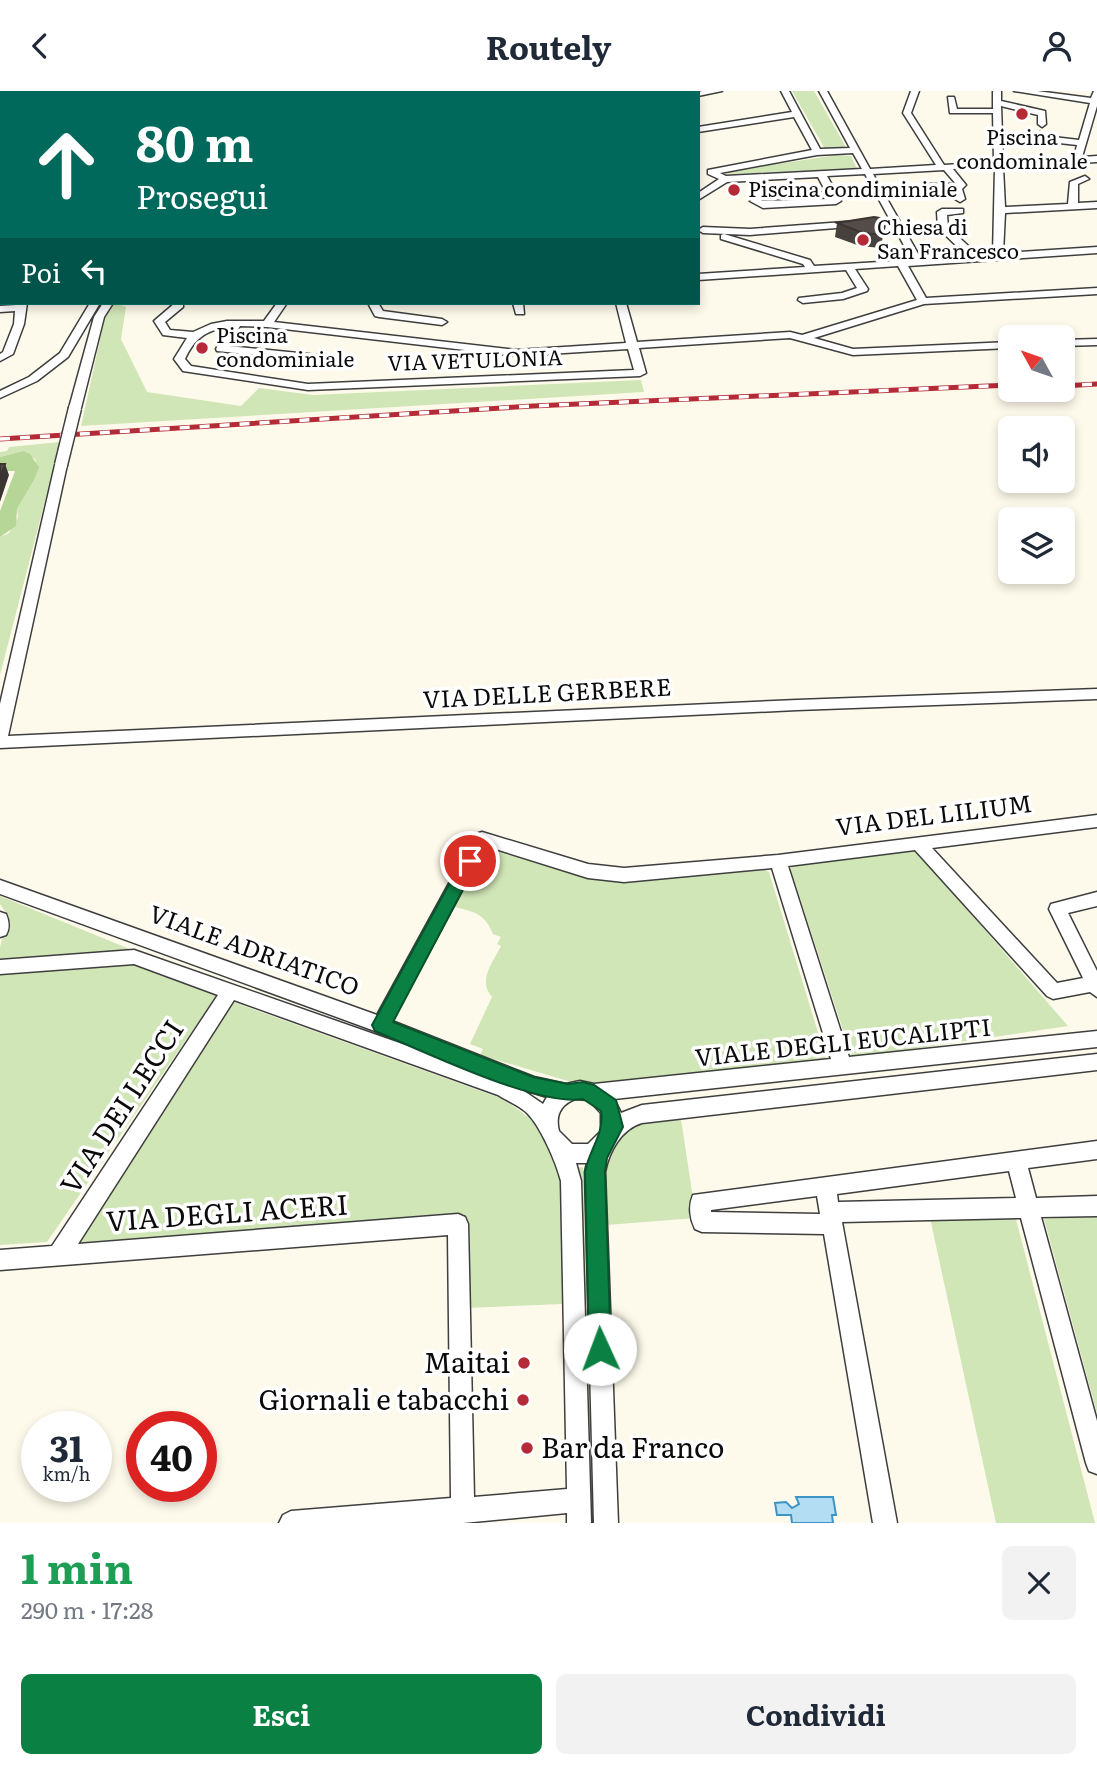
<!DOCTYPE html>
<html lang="it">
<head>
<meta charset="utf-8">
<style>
	:root { --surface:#fff; --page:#f2f2f3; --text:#1f2937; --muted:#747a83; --accent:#0b8043 }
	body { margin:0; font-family:Literata,serif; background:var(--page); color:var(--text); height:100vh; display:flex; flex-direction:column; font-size:26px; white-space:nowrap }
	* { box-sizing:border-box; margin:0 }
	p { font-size:23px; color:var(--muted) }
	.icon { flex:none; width:38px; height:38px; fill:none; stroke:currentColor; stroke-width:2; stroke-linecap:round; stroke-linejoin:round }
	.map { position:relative; height:1432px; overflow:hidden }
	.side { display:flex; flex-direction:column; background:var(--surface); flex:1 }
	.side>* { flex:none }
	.hud { position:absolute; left:0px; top:0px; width:700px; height:214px; box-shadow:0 4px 10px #0003; background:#00695c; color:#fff; overflow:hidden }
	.needle { width:46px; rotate:310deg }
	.controls { position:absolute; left:998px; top:234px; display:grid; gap:14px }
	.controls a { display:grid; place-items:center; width:77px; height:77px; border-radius:10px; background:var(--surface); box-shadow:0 4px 10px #0003; font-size:35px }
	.speed { position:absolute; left:21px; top:1320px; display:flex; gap:14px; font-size:35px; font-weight:700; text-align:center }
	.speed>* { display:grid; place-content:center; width:91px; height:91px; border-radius:50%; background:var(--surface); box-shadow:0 4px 10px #0003; line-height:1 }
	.speed small { font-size:18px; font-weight:400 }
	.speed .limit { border:10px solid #d22; background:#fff; color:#111 }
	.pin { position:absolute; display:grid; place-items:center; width:60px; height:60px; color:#fff; margin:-30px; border:4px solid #fff; border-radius:50%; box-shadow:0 2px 7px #0007 }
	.me { position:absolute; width:77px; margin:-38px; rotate:358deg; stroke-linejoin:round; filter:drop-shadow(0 0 5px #0008) }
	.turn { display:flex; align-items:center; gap:24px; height:147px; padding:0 21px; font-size:32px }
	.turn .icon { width:91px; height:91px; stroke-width:2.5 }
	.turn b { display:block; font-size:49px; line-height:60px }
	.then { display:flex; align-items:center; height:66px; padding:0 21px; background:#0003; gap:14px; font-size:26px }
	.round { display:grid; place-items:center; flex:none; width:74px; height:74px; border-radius:10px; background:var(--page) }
	.overview { display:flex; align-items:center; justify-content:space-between; height:119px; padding:0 21px }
	h1 { font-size:42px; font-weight:700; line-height:52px; color:#1e9e55 }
	.cta { display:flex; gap:14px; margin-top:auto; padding:14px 21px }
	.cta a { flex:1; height:80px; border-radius:10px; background:var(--accent); color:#fff; font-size:28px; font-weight:700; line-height:80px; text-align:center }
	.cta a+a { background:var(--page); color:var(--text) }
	header { display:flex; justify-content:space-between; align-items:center; height:91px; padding:0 21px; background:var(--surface); font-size:32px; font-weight:700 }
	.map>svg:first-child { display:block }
	.green { fill:#d1e6b7 }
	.forest { fill:#b6d697 }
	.water { fill:#b2ddf3; stroke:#3d94c6; stroke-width:2 }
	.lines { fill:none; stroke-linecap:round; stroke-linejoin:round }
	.minor-casing { stroke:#3e3e3e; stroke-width:3 }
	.minor { fill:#fff; fill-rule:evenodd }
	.rail-casing { stroke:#b42b37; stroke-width:5 }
	.rail { stroke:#fff; stroke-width:3.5; stroke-dasharray:10; stroke-linecap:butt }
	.minor-bridge-casing { stroke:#3e3e3e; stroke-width:15; stroke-linecap:butt }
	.minor-bridge { stroke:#fff; stroke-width:12 }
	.wall { fill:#47413e }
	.shaded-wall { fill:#3a3532 }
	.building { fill:#534c48; stroke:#3a3532; stroke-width:2 }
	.route { fill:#0b8043; stroke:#07532c; stroke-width:2 }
	.poi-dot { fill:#b42b37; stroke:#fff; stroke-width:2.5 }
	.labels { text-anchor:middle; stroke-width:7; stroke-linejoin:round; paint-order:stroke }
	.far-poi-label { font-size:21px; fill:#0b0b0b; stroke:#fff; text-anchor:start }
	.far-street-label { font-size:21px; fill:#0b0b0b; stroke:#fff }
	.street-label { font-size:24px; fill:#0b0b0b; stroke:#fff }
	.near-street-label { font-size:28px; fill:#0b0b0b; stroke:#fff }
	.near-poi-label { font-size:28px; fill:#0b0b0b; stroke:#fff; text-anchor:end }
</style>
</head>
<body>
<header><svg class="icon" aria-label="back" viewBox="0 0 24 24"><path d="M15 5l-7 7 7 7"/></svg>Routely<svg class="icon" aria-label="person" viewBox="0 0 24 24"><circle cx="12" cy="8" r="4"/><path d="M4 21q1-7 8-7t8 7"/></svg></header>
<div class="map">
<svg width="1097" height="1432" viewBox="0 0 1097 1432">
	<rect width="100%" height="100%" fill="#fefaeb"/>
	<path class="green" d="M792 0H814L846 56 825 58Z
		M837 64 851 65 857 78 726 83 738 79Z
		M113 212H122L120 214 126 216 121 248 147 301 241 315 259 297 313 304 641 289 644 301 81 335 105 226Z
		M60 351V352L0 584V446L9 442 18 426 17 418 34 389 36 369 23 360 0 366V361L7 360 9 356Z
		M913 756 1068 935 852 967 791 779 792 774Z
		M490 757 581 784 623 790 763 778 769 781 827 971 612 994 571 991 480 964 483 958 470 953 492 906C477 890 493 871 501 855L497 853 501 846 493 843C485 823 475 821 455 816L484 761Z
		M0 805 137 861 112 860 0 871V856L8 825 0 813Z
		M118 872 137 875 217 904 47 1151 0 1154V884Z
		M233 911 503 1008C517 1018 534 1028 544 1043 571 1084 562 1164 562 1213L467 1217 464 1123 75 1152Z
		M681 1028 696 1127 607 1134C604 1101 596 1046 637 1032 651 1027 667 1028 681 1028Z
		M583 1076 595 1432H587L577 1077Z
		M1097 1125V1322L1044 1128Z
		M930 1127 1016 1128 1095 1432H996Z"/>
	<path class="forest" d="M23 360 30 363 39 376 34 389 17 418 16 435 0 446V420L15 380H0V366Z"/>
	<path class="water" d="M796 1406H833L836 1424H832L833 1432H792L791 1424H777L775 1412 786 1411 792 1417 799 1413Z"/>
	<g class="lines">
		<g class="minor-casing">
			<path id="minor" d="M32 0H101L30 2Z
				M126 0H134V2H126Z
				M157 0H165L156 2Z
				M180 0H201L203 2H181Z
				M225 0H248L223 2Z
				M254 0H274L276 2H255Z
				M281 0H289V2H281Z
				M292 0H301L302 2H293Z
				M336 0H345L346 2H337Z
				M386 0H404L384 2Z
				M453 0H461L462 2H454Z
				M504 0H512L513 2H505Z
				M557 0H566L567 2H558Z
				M702 0H722L698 5V2H695Z
				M781 0H789L820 58 850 57 819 0H827L870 78 936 74 903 22 911 0H919L911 22 944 74 994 71 993 22H950L948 6H954L957 18H993V0H1001V10L1045 20 1046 33 1042 36 1038 33V24L1001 15 1003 70 1074 67 1077 54 1041 50 1036 44 1040 41 1045 45 1079 49 1090 12 1014 0H1037L1091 7 1094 0H1097V15L1082 66 1097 65V71L1003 76 1005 116 1068 113 1070 91 1085 85 1089 88 1078 93V112L1097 111V117L1005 122 1003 162 1097 156V162L908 175 926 207 1097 197V203L924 213 814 247 853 258 1010 251V257L853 264 790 247 639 257 646 282 640 285 308 299 183 280 174 268 187 247 163 244 154 230 175 212H183V216L165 231 170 239 193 241 211 233 227 230H264L277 212H287L274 231 517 259 626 252 616 212H626L637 251 790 241 802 244 917 209 898 175 855 178 868 198 867 200 843 208 803 212 798 209 799 207 842 202 857 197 846 179 698 189V183L805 176 803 173 721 148V144L724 143 810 169 814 175 912 169 865 83 827 85 841 110 836 113 763 117 750 110 760 103 826 101 818 86 727 91 698 109V102L719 88 708 83V79L812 59 794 26 698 41V36L792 21ZM853 62 862 78 726 85 720 82 817 64ZM995 76 993 163 978 164 948 136 947 124 963 122V118H942L937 121 938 137 967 165 921 168 873 83 944 79 956 93H930L925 96 930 99H953L955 108 960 111 965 108 962 98 966 94 953 78ZM829 106 830 108 761 110 762 109ZM240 235 267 236 517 265 628 258 634 279 308 293 191 275 185 268C194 248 206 239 228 236L216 258 217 260 347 273 352 270 347 267 228 255Z
				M0 4H2L0 9Z
				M0 30H2V36H0Z
				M2 64V70L0 71V65Z
				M0 95H2V101H0Z
				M2 123V129L0 130V124Z
				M858 130 861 131V135L750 144 703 142 698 139 703 136 750 138Z
				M0 145H2V151H0Z
				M0 186H2V192H0Z
				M17 212H27L24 233 13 263 0 270V263L3 261 14 233 15 220 0 221V215L16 214Z
				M90 212H100L68 266 37 290 0 307V300L29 286 60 262Z
				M103 212H113L104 226 81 317 71 319 69 317 94 226Z
				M368 212H378L383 220 442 228 447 231 442 234 379 226 375 225Z
				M513 212H523L524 223H516Z
				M1097 248V254L1062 255V249Z
				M61 370 67 374 8 645 797 609 1097 598V608L797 619 0 657V613L55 374Z
				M1097 724V736L932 757 1057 892 1083 887 1049 818 1051 813 1097 801V815L1068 822 1097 880V906L1090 901 1053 908 1047 905 915 759 788 775 849 966 1097 940V956L614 1008 621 1022 642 1014 1097 963V979L642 1032C621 1038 609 1061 605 1081L618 1432H594L585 1081 587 1072H576L581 1090 591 1432H567V1422L463 1432H279L283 1424 291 1420 451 1407 448 1144 0 1179V1159L52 1155 218 904 134 873 0 883V869L134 859 465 975 375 940 0 803V789L377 924 476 743 482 741 588 773 624 777 778 764ZM486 755 588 787 624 791 772 777 831 968 594 993 580 990 566 993 534 986 392 930ZM234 909 498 1004C507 1010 519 1014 527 1022 541 1036 556 1071 561 1090L567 1398 474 1406 468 1133 465 1126 458 1123 78 1153ZM521 998 547 1006 543 1013ZM575 1008 589 1009 601 1022V1040L588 1053H572L559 1040C555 1025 560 1014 575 1008Z
				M0 821 6 823C9 830 10 837 6 844L0 846Z
				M1097 1050V1068L1028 1077 1036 1107 1097 1105V1125L1041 1126 1097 1330V1383L1089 1380 1086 1372 1021 1127 842 1131 897 1432H873L824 1143 702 1141 695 1138C690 1128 688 1115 693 1104ZM1009 1080 1016 1107 838 1111 837 1103ZM817 1105 820 1123 711 1121V1119Z"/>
		</g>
		<use href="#minor" class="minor"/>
		<g class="rail-casing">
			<path id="rail" d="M1062 295 1097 293
				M0 348 533 315 1010 294"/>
		</g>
		<use href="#rail" class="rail"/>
		<g class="minor-bridge-casing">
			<path id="minor-bridge" d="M61 374 75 317"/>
		</g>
		<use href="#minor-bridge" class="minor-bridge"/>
	</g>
	<path class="wall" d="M837 132 883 144 881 157 860 155 835 146Z"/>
	<path class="shaded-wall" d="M5 373 9 384 0 411V387Z"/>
	<path class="building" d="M874 126 886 128 883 144 863 142 837 132Z
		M0 373H5L0 387Z"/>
	<path class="route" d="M470 764 476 766 478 770 393 931 533 986 568 993 583 991 594 994 616 1009 623 1036 607 1067 605 1081 611 1258 608 1266 600 1269 593 1266 589 1258 585 1081C589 1059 605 1042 601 1020L583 1008C538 1016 421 959 375 940L372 934 464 766Z"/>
	<g class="poi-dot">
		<circle cx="1022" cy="23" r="7"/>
		<circle cx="734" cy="99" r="7"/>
		<circle cx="863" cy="149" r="7"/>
		<circle cx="202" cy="257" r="7"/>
		<circle cx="524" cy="1272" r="7"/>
		<circle cx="523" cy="1309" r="7"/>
		<circle cx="527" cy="1357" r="7"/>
	</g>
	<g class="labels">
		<g class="far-poi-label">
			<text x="1022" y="54" text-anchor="middle">Piscina<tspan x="1022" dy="24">condominale</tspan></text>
			<text x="748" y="106">Piscina condiminiale</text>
			<text x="877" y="144">Chiesa di<tspan x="877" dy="24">San Francesco</tspan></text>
			<text x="216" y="252">Piscina<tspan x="216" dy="24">condominiale</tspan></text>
		</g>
		<g class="far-street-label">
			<text transform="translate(475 270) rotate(-2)" y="7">VIA VETULONIA</text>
		</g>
		<g class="street-label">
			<text transform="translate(547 603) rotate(-3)" y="8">VIA DELLE GERBERE</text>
			<text transform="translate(934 725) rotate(-7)" y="8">VIA DEL LILIUM</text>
			<text transform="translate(254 860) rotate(20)" y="8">VIALE ADRIATICO</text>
			<text transform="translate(843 952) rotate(-6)" y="8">VIALE DEGLI EUCALIPTI</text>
		</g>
		<g class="near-street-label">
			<text transform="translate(122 1016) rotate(-57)" y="10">VIA DEI LECCI</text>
			<text transform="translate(227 1122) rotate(-4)" y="10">VIA DEGLI ACERI</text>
		</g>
		<g class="near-poi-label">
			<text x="510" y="1282">Maitai</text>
			<text x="509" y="1319">Giornali e tabacchi</text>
			<text x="541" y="1367" text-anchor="start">Bar da Franco</text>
		</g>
	</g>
</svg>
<div class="controls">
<a><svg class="needle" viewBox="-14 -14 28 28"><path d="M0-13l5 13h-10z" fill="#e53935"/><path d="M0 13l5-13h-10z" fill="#747a83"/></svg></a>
<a><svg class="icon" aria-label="sound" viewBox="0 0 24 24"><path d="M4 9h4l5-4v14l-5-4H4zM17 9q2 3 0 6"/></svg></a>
<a><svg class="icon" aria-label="layers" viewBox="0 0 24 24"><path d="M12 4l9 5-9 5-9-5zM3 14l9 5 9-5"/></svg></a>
</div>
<div class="speed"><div>31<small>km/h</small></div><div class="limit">40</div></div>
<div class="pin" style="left:470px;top:770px;background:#d93025"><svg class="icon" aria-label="arrive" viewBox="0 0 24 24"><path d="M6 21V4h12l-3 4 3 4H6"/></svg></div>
<svg class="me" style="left:600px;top:1258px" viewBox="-20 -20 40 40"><circle r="19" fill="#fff"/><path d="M0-13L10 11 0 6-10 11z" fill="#0b8043"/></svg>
<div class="hud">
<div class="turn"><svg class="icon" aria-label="ahead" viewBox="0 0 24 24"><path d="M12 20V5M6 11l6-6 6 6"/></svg><div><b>80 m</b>Prosegui</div></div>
<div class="then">Poi<svg class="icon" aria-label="left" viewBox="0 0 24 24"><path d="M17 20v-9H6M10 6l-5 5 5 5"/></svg></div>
</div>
</div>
<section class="side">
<div class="overview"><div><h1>1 min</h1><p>290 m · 17:28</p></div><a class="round"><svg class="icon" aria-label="close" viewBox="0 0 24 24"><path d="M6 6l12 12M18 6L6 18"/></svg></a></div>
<div class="cta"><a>Esci</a><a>Condividi</a></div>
</section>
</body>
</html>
